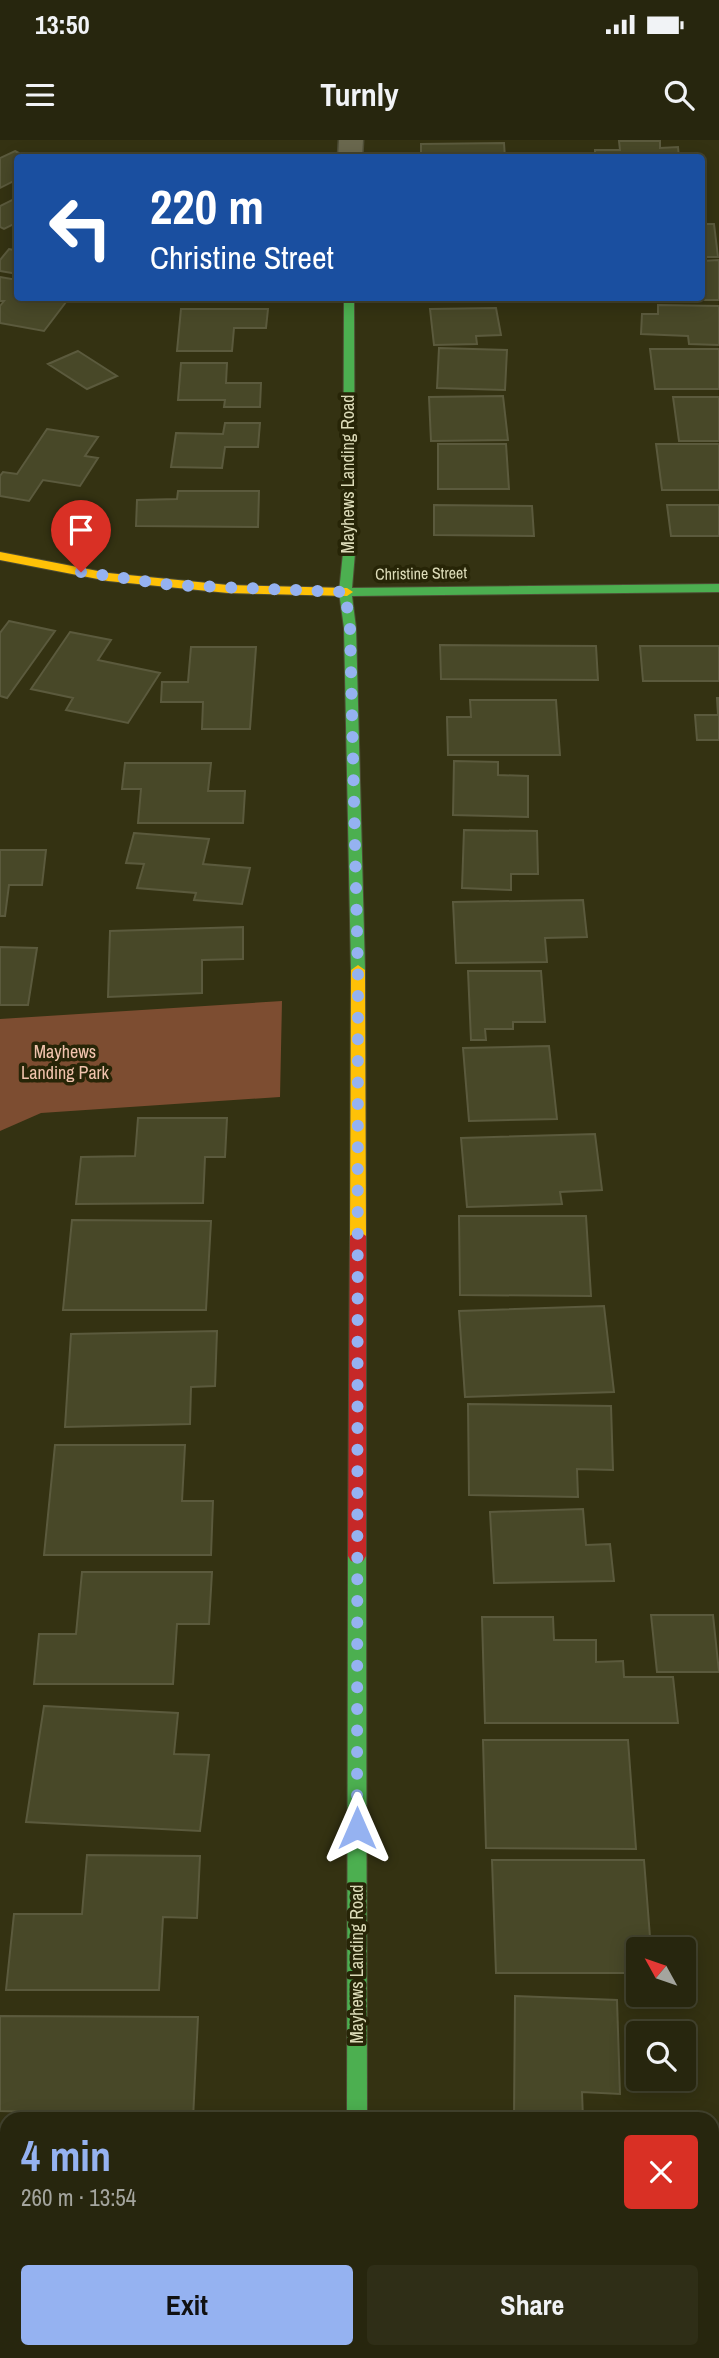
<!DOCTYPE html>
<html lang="en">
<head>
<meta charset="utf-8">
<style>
	:root { --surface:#27260e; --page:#2f2e17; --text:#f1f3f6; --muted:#a4a59e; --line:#43432e; --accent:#95b2f1 }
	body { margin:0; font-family:"Archivo Narrow",sans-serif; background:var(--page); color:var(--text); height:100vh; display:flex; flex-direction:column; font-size:26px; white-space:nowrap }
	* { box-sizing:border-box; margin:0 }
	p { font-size:23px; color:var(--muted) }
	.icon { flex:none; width:38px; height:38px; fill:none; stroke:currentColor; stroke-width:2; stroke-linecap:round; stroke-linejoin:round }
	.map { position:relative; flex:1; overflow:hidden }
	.panel { position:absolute; left:0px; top:1972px; width:719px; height:247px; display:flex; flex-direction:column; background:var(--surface); border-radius:21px 21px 0 0; box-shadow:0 4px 18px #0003,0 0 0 2px var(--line) }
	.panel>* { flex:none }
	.hud { position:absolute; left:14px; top:14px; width:691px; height:147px; border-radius:7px; box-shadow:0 4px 18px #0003,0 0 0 2px var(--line); background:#1a4fa0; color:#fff; overflow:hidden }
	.needle { width:46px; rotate:310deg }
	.fabs { position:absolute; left:626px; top:1797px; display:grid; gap:14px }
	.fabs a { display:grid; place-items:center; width:70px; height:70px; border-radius:7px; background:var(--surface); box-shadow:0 4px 18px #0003,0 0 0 2px var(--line); font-size:35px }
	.pin { position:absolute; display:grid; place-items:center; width:60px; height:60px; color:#fff; margin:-72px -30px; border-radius:50% 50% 50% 0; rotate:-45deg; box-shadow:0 0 7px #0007 }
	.pin .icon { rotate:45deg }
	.me { position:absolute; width:77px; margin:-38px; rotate:0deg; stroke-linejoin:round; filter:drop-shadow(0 0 5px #0008) }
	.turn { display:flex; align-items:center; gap:24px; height:147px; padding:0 21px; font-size:32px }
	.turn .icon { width:91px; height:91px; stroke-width:2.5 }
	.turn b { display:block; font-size:49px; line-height:60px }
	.round { display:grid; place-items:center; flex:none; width:74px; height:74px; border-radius:7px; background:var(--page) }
	.head { display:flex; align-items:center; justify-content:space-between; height:119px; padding:0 21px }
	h1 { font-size:42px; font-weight:800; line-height:52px; color:var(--accent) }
	.primary-button { display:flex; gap:14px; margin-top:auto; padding:14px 21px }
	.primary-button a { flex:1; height:80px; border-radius:7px; background:var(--accent); color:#111; font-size:28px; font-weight:800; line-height:80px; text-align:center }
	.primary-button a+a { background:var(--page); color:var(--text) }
	.status { display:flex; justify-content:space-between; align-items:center; height:49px; padding:0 35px; background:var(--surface); direction:ltr }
	.status svg { height:19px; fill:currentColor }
	header { display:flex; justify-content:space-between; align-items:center; height:91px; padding:0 21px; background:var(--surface); font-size:32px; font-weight:800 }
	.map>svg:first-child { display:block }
	.green { fill:#7d4d31 }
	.building { fill:#484828; stroke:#5b5a3d; stroke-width:2 }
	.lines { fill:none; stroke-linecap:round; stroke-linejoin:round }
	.street-casing { stroke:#4e4d34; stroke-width:3 }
	.fast-casing { stroke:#4e4d34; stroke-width:2 }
	.slow-casing { stroke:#4e4d34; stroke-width:2 }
	.jam-casing { stroke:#4e4d34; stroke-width:2 }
	.street { fill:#6a684e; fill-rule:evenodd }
	.fast { fill:#4caf50; fill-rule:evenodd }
	.slow { fill:#ffc107; fill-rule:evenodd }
	.jam { fill:#c62828; fill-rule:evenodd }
	.route { stroke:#95b2f1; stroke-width:12; stroke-dasharray:0 21.6 }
	.labels { text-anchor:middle; stroke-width:7; stroke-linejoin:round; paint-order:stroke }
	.far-street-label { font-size:16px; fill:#dddcb9; stroke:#272507 }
	.street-label { font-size:18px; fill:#dddcb9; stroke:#272507 }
	.park-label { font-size:18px; fill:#f1c3ad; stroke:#272507 }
</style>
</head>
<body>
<div class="status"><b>13:50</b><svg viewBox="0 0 49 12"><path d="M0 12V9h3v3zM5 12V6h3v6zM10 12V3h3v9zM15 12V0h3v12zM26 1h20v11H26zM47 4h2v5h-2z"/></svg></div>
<header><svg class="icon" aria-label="menu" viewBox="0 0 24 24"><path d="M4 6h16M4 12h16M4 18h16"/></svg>Turnly<svg class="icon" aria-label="search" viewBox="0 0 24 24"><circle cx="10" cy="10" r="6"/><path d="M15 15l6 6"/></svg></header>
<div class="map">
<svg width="719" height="2218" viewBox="0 0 719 2218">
	<rect width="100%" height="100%" fill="#343212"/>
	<path class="green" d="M282 861 280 957 41 973 0 991V879Z"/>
	<path class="building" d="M619 1H660V8L678 7 679 18H595V10H620Z
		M504 3 505 18H421V4Z
		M15 11 28 18H18V39L0 48V18Z
		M18 57V82L4 89 0 87V66Z
		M702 84H714L718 117H702Z
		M9 109 18 111V134L0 131V120Z
		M719 120V160H657L656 158H702V121Z
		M0 137 18 140V158H69L44 191 0 183V166L4 161H0Z
		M229 158H266V161H229Z
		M658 165 719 166V205L689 204 688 196 641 194 642 174H658Z
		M496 168 501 195 476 196 477 204 434 205 430 169Z
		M181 169H268L266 188H234L232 211H177Z
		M439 208 507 210 505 250 437 248Z
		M650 209H719V249H655Z
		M78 211 117 236 87 249 48 224Z
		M181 223H227L226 243H261L260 267H224L225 260H178Z
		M503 256 508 300 431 301 429 257Z
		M673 257H719V301H679Z
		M225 283H260L258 307H225L222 328 171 327 176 293 223 294Z
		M47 289 98 297 85 316 98 318 80 346 43 340 29 361 0 356V336L3 332 17 334Z
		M438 304H506L509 349H438Z
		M656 304H719V350H662Z
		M178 351H259L258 387 136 386 137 360 177 359Z
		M434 365 532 366 534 396 434 395Z
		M667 365H719V396H671Z
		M9 481 55 491 7 558 0 556V493Z
		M70 492 111 500 98 520 160 533 128 583 66 570 73 558 31 549Z
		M440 505 596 506 598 540 441 539Z
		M640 506H719V541H643Z
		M191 507H256L250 589H202L203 562H161L162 542H188Z
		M717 558H719V600H697L695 575H718Z
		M470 560H556L560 615H448L447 577H471Z
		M454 621 498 622V635L528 636V677L453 675Z
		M125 623H211L208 651H245L243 683H138L141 649H122Z
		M464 690 537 691 538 734H511V750L462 748Z
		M134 693 209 699 203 724 250 728 242 764 194 760 196 753 137 748 144 724 126 723Z
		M0 710H46L42 745H9L5 776H0Z
		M583 760 587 797 545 798 547 822 456 823 453 762Z
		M243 787V819L202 820V853L108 857 110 791Z
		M0 807 37 808 28 865H0Z
		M468 831H541L545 882H513V889H485L486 900H471Z
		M549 906 557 979 469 981 463 908Z
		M138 978H227L225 1017H205L203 1063 76 1064 81 1017 135 1016Z
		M595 994 602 1050 560 1052 562 1064 467 1067 461 998Z
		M459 1076H586L591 1156 460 1155Z
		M72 1080 211 1081 206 1170H63Z
		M604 1166 614 1252 465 1257 459 1171Z
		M217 1191 215 1246 191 1247 190 1284 65 1287 71 1194Z
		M468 1264 611 1266 613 1330 577 1329 578 1357 469 1355Z
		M55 1305H185L182 1361H213L211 1415H44Z
		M583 1369 586 1405 610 1404 614 1441 494 1443 490 1372Z
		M82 1432H212L209 1484H177L173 1544H34L39 1494H76Z
		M651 1475H713L719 1532H657Z
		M482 1477H553L554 1500H596V1522L623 1521 624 1537H673L678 1583H485Z
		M44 1566 178 1573 174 1614 209 1615 200 1691 26 1682Z
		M483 1600H628L636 1709 486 1708Z
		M87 1715 200 1716 197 1778 163 1777 159 1850H6L14 1774H82Z
		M492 1720H644L651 1810H639V1833H496Z
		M515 1856 617 1860 620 1954 582 1952 583 1979H514Z
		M0 1876 198 1877 193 1979H35L36 1972 0 1971Z
		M6 2053 7 2212H76L0 2216Z
		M513 2212H695L696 2218H514Z"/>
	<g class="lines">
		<g class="street-casing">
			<path id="street" d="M339 0H363L362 18H338Z
				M331 2212H383V2218H331Z"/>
		</g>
		<g class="fast-casing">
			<path id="fast" d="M344 158H354L355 413 352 448 719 444V452L352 456 356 488 365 830 358 835 351 830 344 488 339 452 343 413Z
				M357 1409 363 1411 366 1416 367 1979H347L348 1416 351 1411Z"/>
		</g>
		<g class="slow-casing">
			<path id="slow" d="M0 412 108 433 228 445 347 448 353 452 347 456 228 453 108 441 0 420Z
				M358 825 365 830 366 1096 358 1102 350 1096 351 830Z"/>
		</g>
		<g class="jam-casing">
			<path id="jam" d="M358 1090 366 1096V1416L363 1421 357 1423 351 1421 348 1416 350 1096Z"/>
		</g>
		<use href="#street" class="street"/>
		<use href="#fast" class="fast"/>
		<use href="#slow" class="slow"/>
		<use href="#jam" class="jam"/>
	</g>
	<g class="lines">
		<path class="route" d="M81 432 172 445 345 452 350 488 358 835 357 1688"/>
	</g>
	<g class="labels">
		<g class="far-street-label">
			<text transform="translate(421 433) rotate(-1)" y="6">Christine Street</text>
		</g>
		<g class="street-label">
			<text transform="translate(348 334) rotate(-90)" y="6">Mayhews Landing Road</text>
			<text transform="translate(357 1824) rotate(-90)" y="6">Mayhews Landing Road</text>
		</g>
		<g class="park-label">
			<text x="65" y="918">Mayhews<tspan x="65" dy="21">Landing Park</tspan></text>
		</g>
	</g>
</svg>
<div class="fabs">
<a><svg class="needle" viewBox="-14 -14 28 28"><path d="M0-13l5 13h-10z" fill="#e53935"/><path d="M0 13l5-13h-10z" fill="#a4a59e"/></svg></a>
<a><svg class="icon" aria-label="search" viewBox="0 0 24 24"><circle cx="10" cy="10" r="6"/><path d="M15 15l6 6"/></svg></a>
</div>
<div class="pin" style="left:81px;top:432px;background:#d93025"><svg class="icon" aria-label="arrive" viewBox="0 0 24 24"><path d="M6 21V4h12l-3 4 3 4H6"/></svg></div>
<svg class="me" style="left:357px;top:1688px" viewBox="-20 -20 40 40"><path d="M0-17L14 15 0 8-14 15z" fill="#95b2f1" stroke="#fff" stroke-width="4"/></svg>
<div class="hud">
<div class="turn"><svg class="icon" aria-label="left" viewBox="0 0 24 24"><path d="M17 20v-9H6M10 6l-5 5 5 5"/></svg><div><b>220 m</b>Christine Street</div></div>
</div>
<section class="panel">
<div class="head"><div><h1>4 min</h1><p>260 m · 13:54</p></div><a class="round" style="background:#d93025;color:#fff"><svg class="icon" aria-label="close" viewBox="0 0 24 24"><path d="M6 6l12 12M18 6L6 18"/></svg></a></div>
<div class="primary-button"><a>Exit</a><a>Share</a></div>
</section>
</div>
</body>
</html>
